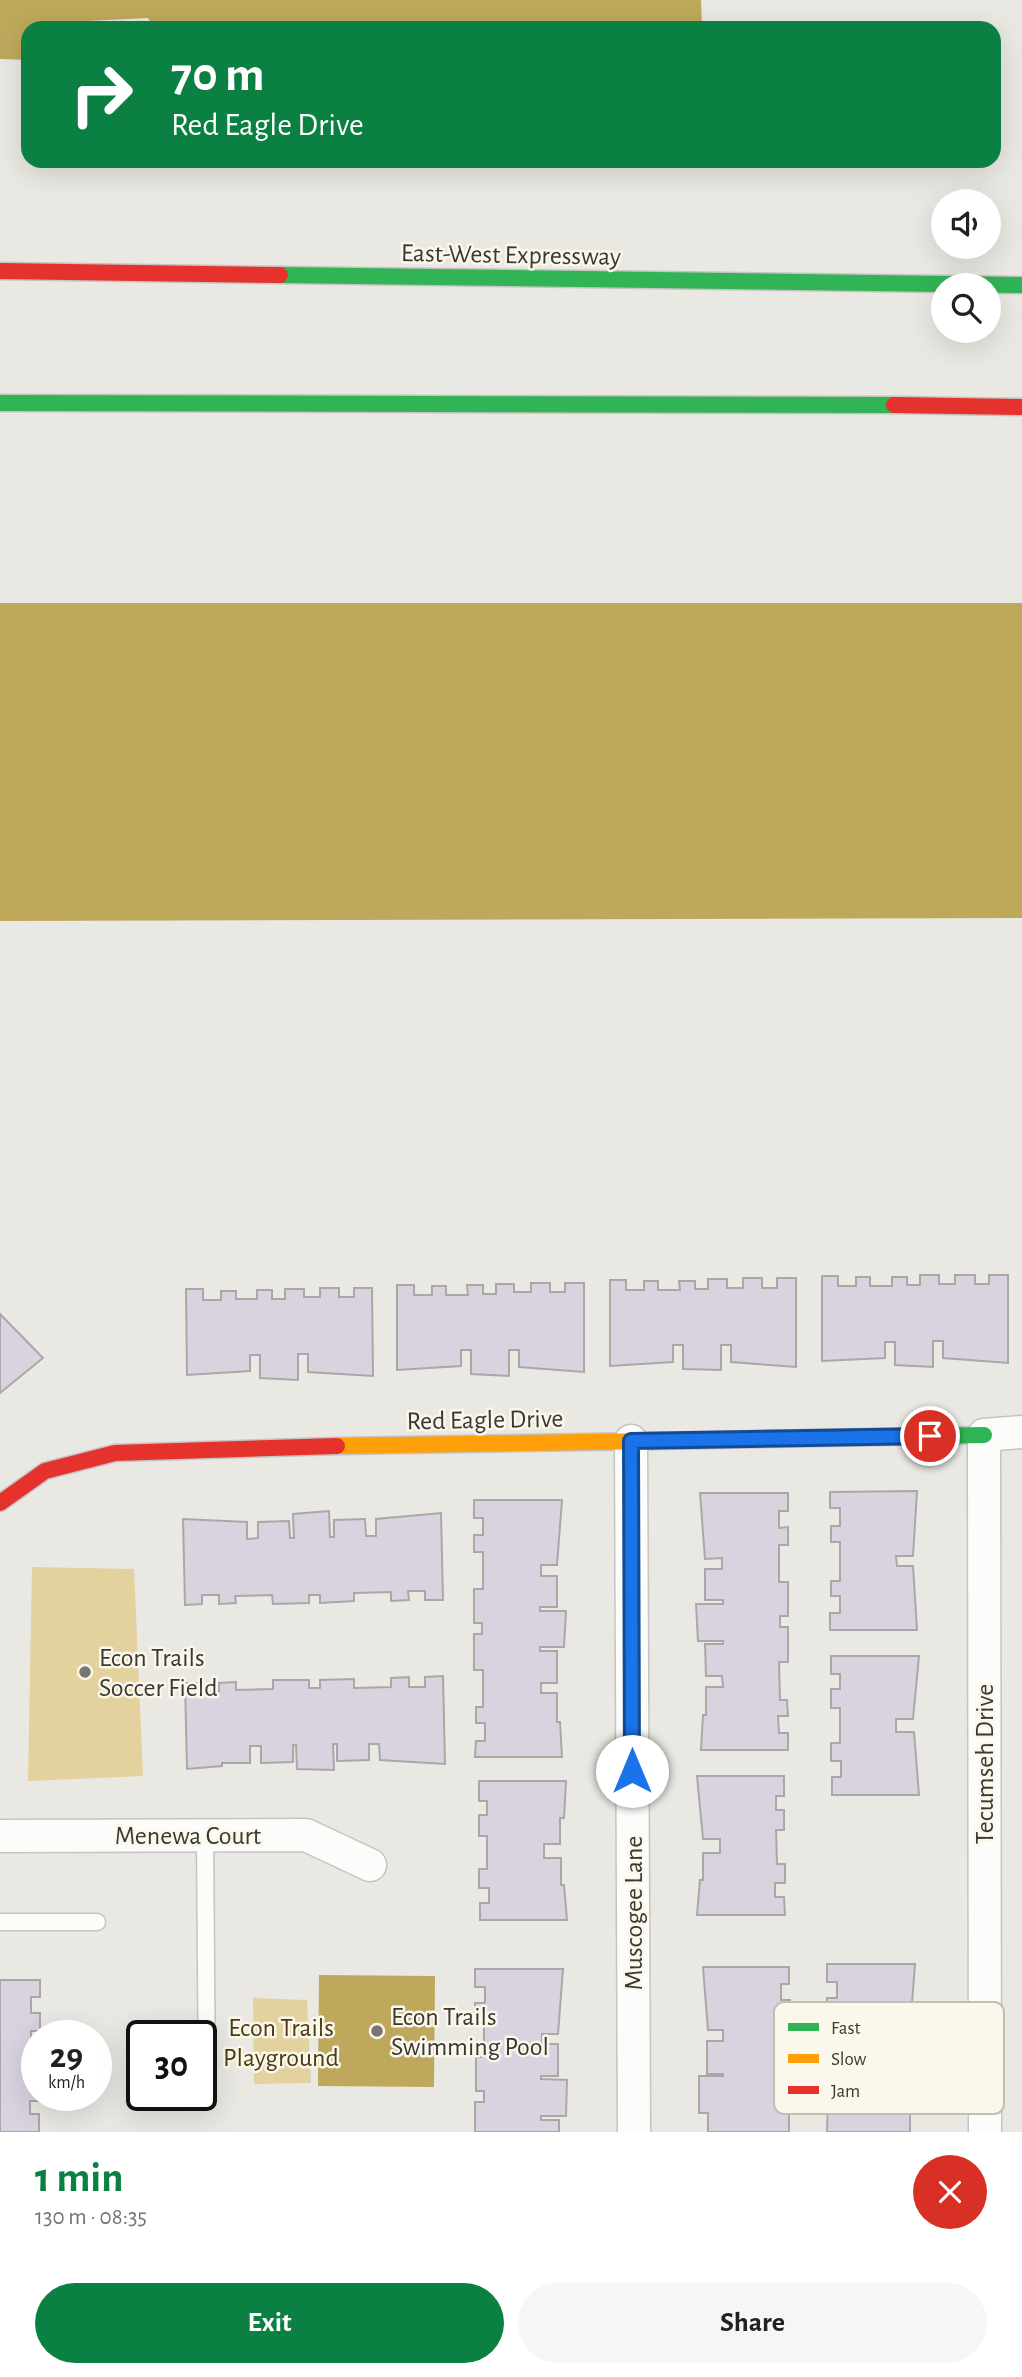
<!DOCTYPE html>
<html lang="en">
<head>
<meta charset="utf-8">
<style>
	:root { --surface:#fff; --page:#f6f6f6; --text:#202124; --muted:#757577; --accent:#0b8043 }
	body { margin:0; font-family:"Alegreya Sans",sans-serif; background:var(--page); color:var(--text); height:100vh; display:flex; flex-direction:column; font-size:26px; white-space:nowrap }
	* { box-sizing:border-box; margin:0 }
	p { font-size:23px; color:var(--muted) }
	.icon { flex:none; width:38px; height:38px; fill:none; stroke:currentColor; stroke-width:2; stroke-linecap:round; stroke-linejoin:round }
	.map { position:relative; height:2132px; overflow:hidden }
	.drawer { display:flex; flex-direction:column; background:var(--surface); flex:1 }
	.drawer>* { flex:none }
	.top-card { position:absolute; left:21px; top:21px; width:980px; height:147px; border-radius:21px; box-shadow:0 7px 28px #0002; background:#0b8043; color:#fff; overflow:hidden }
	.buttons { position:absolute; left:931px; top:189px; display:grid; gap:14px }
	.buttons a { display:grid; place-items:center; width:70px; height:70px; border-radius:50%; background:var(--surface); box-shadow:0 7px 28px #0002; font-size:35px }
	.speed { position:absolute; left:21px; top:2020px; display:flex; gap:14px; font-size:35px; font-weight:700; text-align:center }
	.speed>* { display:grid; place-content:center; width:91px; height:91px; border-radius:50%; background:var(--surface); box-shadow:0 7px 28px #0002; line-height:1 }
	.speed small { font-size:18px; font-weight:400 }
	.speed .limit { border:4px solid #111; border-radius:10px; background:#fff; color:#111 }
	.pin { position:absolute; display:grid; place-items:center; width:60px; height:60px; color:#fff; margin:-30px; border:4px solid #fff; border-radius:50%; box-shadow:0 2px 7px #0007 }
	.me { position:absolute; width:77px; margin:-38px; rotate:0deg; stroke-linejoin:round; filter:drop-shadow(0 0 5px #0008) }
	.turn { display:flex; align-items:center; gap:24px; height:147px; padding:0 35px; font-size:32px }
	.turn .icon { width:91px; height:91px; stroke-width:2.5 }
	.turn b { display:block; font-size:49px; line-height:60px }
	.round { display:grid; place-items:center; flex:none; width:74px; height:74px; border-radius:37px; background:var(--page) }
	.summary { display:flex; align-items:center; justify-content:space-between; height:119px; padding:0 35px }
	h1 { font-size:42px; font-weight:700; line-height:52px; color:var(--accent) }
	.button { display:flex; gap:14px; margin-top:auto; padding:14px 35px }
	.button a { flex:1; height:80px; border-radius:42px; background:var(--accent); color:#fff; font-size:28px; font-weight:700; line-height:80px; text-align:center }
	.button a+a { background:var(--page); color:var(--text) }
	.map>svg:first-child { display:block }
	.green { fill:#e3d29e }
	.water { fill:#bea85c }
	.building { fill:#d9d3e0; stroke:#a9a8a7; stroke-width:2 }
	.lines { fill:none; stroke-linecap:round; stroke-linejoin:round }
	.lane-casing { stroke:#c6c4c0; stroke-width:19 }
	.street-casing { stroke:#c6c4c0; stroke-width:35 }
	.fast-casing { stroke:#c6c4c0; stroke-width:19 }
	.slow-casing { stroke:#c6c4c0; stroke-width:19 }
	.jam-casing { stroke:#c6c4c0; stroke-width:19 }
	.lane { stroke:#fcfcfb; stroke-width:16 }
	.street { stroke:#fcfcfb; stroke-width:32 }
	.fast { stroke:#30b455; stroke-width:16 }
	.slow { stroke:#ff9f0a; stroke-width:16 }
	.jam { stroke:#e5322d; stroke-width:16 }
	.route-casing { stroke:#114b97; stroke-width:18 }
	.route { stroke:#1a73e8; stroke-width:12 }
	.poi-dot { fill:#777670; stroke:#fbf7eb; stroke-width:2.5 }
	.labels { text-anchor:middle; stroke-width:5; stroke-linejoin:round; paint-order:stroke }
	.street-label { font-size:26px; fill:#393833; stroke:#fbf7eb }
	.poi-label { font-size:26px; fill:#393833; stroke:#fbf7eb; text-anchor:start }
	.park-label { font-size:26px; fill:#493c12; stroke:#fbf7eb }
	.key { fill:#fbf7eb; stroke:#c1beb4; stroke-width:2 }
	.key-label { font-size:19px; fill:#393833 }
</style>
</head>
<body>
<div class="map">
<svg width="1022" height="2132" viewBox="0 0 1022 2132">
	<rect width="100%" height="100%" fill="#eae8e2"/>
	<path class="green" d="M32 1567 134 1569 143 1776 28 1781Z
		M253 1998 307 2000 311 2083 254 2084Z"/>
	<path class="water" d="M0 0H701L702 28H154L148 18 87 21 81 28H28V60L0 59Z
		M0 603H1022V918L0 921Z
		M319 1975 435 1976 434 2087 318 2086Z"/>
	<path class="building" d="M920 1275H939V1284H955V1275H975V1284H989V1275H1008V1363L943 1358V1341H933V1367L895 1365V1342H885V1358L822 1361V1276H838V1286H856V1277H870V1286H892V1277H907V1285H920Z
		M743 1278H762V1288H777V1278H796V1367L731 1362V1345H721V1370L683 1369V1345H673V1362L610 1366V1280H626V1290H644V1281H658V1290H680L679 1281H695V1289H708V1279H727V1288H743Z
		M531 1283H550V1292H565V1283H584V1372L519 1367V1350H509V1376L471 1374V1350H461V1366L397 1370V1285H414V1295H432V1286H446V1295H468L467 1285H483V1294H496V1284H514V1292H531Z
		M320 1288H339V1297H354V1288H372L373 1376 308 1372V1354H298V1380L260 1378V1355H250V1371L187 1375 186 1289H203V1300H221V1291H236V1299H257V1290H272V1299H285V1289H304V1297H320Z
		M0 1314 43 1358 0 1393Z
		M917 1491 913 1556H896L897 1566H913L917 1630H830V1613H840V1596H831V1581H840V1542H831V1526H840V1508H830V1492Z
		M700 1493H788V1511H779V1528L788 1527V1545H779V1582H788V1616H780V1627H788V1662H779L780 1700H787L788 1716H778L779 1733H788V1750H701L703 1715H706V1687H723L722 1676H706L705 1644H723V1641H698L696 1604H723V1600H705V1569H722V1558L705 1559Z
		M474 1500H562L557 1565H541V1576H557V1607H540V1611H566L564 1647H540V1651H557V1683H541V1693H557V1722H560L562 1757H475L476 1741H485V1723H476V1707H483V1670H474V1634H482V1623H474V1589H483V1552H474V1535H483V1518H474Z
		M329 1511 330 1537H334V1520L365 1519 366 1536H376V1519L441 1513 443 1600H425V1591H408L409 1600 391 1601V1592L354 1593V1601L320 1603V1595H309V1603L273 1604 272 1595 235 1596 236 1603 219 1604V1595H202V1604L185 1605 183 1519 247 1522V1539L258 1538V1522L289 1521 290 1538H294L293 1514Z
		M831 1656H919L913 1719H896V1732H914L919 1795H832V1777H841V1761H831V1743H840V1708H831V1689H840V1674H831Z
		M443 1676 445 1764 380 1760 379 1744H369V1760L337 1761V1744H333L334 1770 297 1769 296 1745H293V1762L261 1763V1746H250V1763H222V1766L187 1769 185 1683H202V1692H219V1683L236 1682V1690L273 1689V1680H309V1688H320V1680L354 1679V1688L391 1687V1678L409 1677V1687H425V1677Z
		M697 1776H784V1796H776V1810H784V1830H776L777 1864H785V1883H775V1897H784L785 1915H697L700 1880H703V1853H720V1839H703Z
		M479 1781H566L564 1818H560V1844H544V1858H561V1885H564L567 1920H480V1903H489V1888H479V1869H487V1836H479V1815H487V1801H479Z
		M827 1964H915L910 2029H893V2039H910V2070H893V2074H919L917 2111H892V2114H910V2132H827L828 2097H836V2087H828V2052H836V2015H827V1998H837V1982H827Z
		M703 1967H789V1984H781V2000H790V2019H780V2055H789V2089H779V2101H789V2132H708V2113H699V2076H723V2074H707V2041H723V2030H708Z
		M475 1969H563L558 2034H542V2044H558V2076H541V2079L567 2080 566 2116H541V2120H559V2132H475V2102H484V2091H476V2057H484V2020H475V2003H485V1987H475Z
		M0 1980H40V1997H31V2013H40V2031H31V2068H37L40 2101H30V2114H39V2132H0Z"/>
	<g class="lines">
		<g class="lane-casing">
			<path id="lane" d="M205 1835 207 2093
				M0 1922H97"/>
		</g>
		<g class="street-casing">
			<path id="street" d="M631 1441 634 2132
				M0 1836 306 1835 370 1865
				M985 2132 984 1435 1022 1432"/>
		</g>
		<g class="fast-casing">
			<path id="fast" d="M280 275 1022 285
				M0 403 894 405
				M651 1441 984 1435"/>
		</g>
		<g class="slow-casing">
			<path id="slow" d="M337 1446 651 1441"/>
		</g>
		<g class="jam-casing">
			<path id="jam" d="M0 271 280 275
				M894 405 1022 407
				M0 1503 45 1471 115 1453 337 1446"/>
		</g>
		<use href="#lane" class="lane"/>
		<use href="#street" class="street"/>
		<use href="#fast" class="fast"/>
		<use href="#slow" class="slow"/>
		<use href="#jam" class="jam"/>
	</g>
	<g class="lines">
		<g class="route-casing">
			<path id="route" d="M632 1771 631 1441 930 1436"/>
		</g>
		<use href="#route" class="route"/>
	</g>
	<g class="poi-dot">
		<circle cx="85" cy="1672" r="7"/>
		<circle cx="377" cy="2031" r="7"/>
	</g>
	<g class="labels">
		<g class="street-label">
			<text transform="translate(511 254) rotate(1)" y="9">East-West Expressway</text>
			<text transform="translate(485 1419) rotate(-1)" y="9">Red Eagle Drive</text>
			<text transform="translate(984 1764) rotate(-90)" y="9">Tecumseh Drive</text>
			<text x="188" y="1844">Menewa Court</text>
			<text transform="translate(633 1913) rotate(-90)" y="9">Muscogee Lane</text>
		</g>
		<g class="poi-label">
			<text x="99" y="1666">Econ Trails<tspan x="99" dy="30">Soccer Field</tspan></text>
			<text x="391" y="2025">Econ Trails<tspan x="391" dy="30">Swimming Pool</tspan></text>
		</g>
		<g class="park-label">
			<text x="281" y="2036">Econ Trails<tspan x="281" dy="30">Playground</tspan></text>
		</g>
	</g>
	<rect x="774" y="2002" width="230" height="112" rx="10" class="key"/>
	<rect x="788" y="2023" width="31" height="8" fill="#30b455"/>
	<rect x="788" y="2054" width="31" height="9" fill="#ff9f0a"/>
	<rect x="788" y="2086" width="31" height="8" fill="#e5322d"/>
	<g class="key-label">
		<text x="831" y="2034">Fast</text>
		<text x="831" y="2065">Slow</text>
		<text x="831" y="2097">Jam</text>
	</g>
</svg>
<div class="buttons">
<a><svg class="icon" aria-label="sound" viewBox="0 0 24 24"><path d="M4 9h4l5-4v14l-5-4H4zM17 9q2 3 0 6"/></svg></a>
<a><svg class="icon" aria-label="search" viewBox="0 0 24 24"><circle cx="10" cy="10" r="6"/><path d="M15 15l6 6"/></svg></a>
</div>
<div class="speed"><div>29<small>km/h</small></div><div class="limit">30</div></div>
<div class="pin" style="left:930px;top:1436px;background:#d93025"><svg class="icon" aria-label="arrive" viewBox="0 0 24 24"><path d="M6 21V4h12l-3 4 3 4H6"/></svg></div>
<svg class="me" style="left:632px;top:1771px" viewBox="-20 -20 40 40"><circle r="19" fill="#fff"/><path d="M0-13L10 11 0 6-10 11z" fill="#1a73e8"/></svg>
<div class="top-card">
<div class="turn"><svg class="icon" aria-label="right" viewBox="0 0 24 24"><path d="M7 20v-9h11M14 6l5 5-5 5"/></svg><div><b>70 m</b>Red Eagle Drive</div></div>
</div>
</div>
<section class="drawer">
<div class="summary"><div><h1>1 min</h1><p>130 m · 08:35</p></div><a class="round" style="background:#d93025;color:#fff"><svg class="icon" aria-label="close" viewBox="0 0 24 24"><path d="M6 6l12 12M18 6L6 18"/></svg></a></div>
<div class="button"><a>Exit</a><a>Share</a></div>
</section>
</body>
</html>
